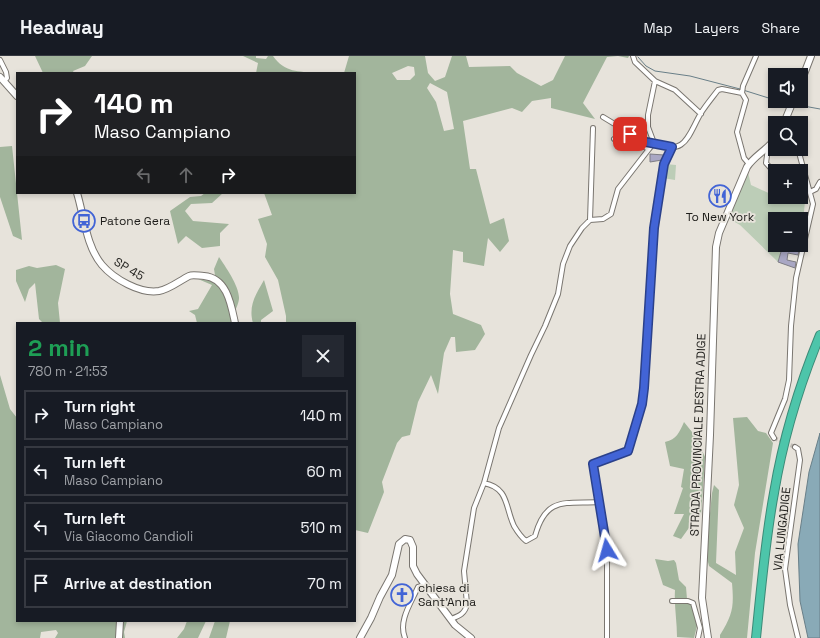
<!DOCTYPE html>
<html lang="en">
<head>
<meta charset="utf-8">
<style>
	:root { --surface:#171b24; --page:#242831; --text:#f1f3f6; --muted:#9ea1a6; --line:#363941 }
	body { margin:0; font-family:"Space Grotesk",sans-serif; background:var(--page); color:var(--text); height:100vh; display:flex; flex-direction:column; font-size:15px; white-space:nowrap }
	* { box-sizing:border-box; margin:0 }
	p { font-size:13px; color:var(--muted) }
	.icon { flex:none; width:22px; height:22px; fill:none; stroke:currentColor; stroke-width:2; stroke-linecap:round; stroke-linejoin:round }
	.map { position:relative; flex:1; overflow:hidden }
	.sheet { position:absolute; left:16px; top:266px; width:340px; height:300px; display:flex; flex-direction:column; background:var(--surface); border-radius:0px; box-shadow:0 2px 6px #0003 }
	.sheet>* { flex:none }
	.hud { position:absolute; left:16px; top:16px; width:340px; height:122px; border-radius:0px; box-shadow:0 2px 6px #0003; background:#202124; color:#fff; overflow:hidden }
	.fabs { position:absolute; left:768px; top:12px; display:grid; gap:8px }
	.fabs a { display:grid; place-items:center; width:40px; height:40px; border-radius:0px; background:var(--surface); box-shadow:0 2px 6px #0003; font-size:20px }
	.pin { position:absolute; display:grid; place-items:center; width:34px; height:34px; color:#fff; margin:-17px; border-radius:8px; box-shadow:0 2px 6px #0006 }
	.me { position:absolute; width:44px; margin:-22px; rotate:352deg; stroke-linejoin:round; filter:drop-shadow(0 0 3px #0008) }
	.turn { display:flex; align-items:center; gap:14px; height:84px; padding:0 12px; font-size:18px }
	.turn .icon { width:52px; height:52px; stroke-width:2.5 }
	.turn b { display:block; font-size:28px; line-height:34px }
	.lanes { display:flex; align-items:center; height:38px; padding:0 12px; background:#0003; justify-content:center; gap:20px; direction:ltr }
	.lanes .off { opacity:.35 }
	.round { display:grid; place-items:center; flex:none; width:42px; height:42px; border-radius:0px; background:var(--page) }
	.head { display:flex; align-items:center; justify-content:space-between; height:68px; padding:0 12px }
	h1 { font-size:24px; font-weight:600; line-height:30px; color:#1e9e55 }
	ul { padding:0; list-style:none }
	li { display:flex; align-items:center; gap:12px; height:50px; margin:0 8px 6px; padding:0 4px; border:2px solid var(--line); border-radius:0px }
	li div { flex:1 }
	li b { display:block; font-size:15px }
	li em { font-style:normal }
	header { display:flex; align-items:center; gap:24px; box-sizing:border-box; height:56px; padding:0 20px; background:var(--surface); border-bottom:1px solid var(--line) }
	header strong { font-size:19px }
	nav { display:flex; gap:22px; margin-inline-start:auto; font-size:14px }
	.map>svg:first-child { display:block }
	.green { fill:#bccdb7 }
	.forest { fill:#a2b59c; fill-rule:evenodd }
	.water { fill:#89aab7; stroke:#697f88 }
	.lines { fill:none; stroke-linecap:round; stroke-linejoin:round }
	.stream { stroke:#697f88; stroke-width:1 }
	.building { fill:#a9a7c4; stroke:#7e7d85 }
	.street-tunnel { stroke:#bfbbb4; stroke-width:4; stroke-dasharray:4 2; stroke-linecap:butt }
	.street-casing { stroke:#7a7670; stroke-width:6 }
	.secondary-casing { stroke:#7a7670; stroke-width:8 }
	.highway-casing { stroke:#3c8a77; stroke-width:10 }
	.street { stroke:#fff; stroke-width:4 }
	.secondary { stroke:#fff; stroke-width:6 }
	.highway { stroke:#4dc5aa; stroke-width:8 }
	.route-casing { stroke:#2b418b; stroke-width:10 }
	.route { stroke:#4264d6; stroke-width:7 }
	.labels { text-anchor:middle; stroke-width:3.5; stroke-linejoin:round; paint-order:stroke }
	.poi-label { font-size:12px; fill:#1d1c19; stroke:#e7e3db; text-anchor:start }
	.street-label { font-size:12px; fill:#1d1c19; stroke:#e7e3db }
</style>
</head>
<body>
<header>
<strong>Headway</strong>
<nav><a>Map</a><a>Layers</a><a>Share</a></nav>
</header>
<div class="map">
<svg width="820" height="582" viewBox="0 0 820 582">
	<rect width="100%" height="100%" fill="#e7e3db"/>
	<path class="green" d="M665 108 676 109 675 124 663 122Z
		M748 116 751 129 775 140V141L805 145 801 188V163H775V189H801L800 194 783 189 778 206 740 169 728 162 745 119Z"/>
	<path class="forest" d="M35 0H92L85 10 73 15 74 17H43Z
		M243 0H256V2L266 3 268 0H273C285 17 298 15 317 17H256L258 7Z
		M349 0H425L428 17 435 25 445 21 452 0H466L469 11 510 10 517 17 541 30 553 24 565 0H629L628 2 618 0 607 1 583 47 595 63 551 52V42L532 45 522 56 512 52 463 65 470 113H476L490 168 504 162 509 185 500 196 488 182 484 210 463 206V196L453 194 450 238 453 258 481 269 485 278 475 294 456 296 455 281H451L444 297 438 338 431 319 418 346 410 379 402 381 397 387 382 426 384 436 368 477 355 474V267H286V260L278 224 265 201 267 188 258 163 272 159 264 137H355V17H344ZM408 10 414 11 415 19 410 24H397L392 17ZM430 27 447 36 454 73 444 75 436 46 427 32Z
		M12 90 22 184 13 180 0 141V91Z
		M205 137H223L212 147 191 148 185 155 193 165 229 168 220 177V190L202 192 186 180 178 188 170 155 190 141 201 140Z
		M219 201C225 210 240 231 239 243 238 251 232 259 231 267H197L195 259 189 255 198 253 212 229 198 223 216 226 214 213Z
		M56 209 65 213 58 247 60 267H43L39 263 35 227 29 233 25 246 16 225V214L29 210 37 212Z
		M264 224 273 255 261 264V267H253C248 250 256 238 264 224Z
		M0 319 10 353 17 362V565H127L124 576 125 582H55L58 577 56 574 41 576 40 582H0Z
		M747 361 758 375 766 377 773 387 755 497 747 582H720V579C733 558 734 551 732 527L709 510 706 498 712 437 714 429 719 434 716 507 736 519 735 496 744 472 734 449 739 429 733 362Z
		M684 366 696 381 705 401 701 460 696 462 681 483 673 480 684 458H674L683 432 681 431 684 413 670 410 665 386C677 383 679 377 684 366Z
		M655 503 668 505 674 504 676 507 679 524 686 531 687 543 695 547 698 566 694 582 677 581C677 565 674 550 675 534L663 529Z
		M187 565H206L198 582H177L184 573Z
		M215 565H230L226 582H209Z"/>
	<path class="water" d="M820 377V582H808L800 545 798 488 809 416Z"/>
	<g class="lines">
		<path class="stream" d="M638 1 646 10 655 15 690 20 740 33
			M743 34 775 44
			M780 45 786 46
			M798 49 820 53"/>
	</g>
	<path class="building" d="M650 98 664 99 662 104 650 106Z
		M783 189 799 194 798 199 788 197 787 204 796 206 795 212 778 206Z
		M401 529H406L405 544H399Z"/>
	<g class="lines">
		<path class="street-tunnel" d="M774 382 795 391"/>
		<g class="street-casing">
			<path id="street" d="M633 0 635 6 655 25
				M0 4 6 16 7 22 4 25
				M742 37 743 30 756 0
				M701 58 675 34 655 25 648 59V71L654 87C686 101 688 79 701 57 706 49 712 42 718 34L722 33 742 37 746 44 737 76 744 102 749 108
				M603 61 641 84 654 87
				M614 83 617 81H621L649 93 654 87
				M768 92 766 107 775 117
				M801 133 810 136
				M810 136 816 133 820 126
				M590 164 593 72
				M774 382 771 377 785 343 789 324 791 270 796 222 813 148 798 93
				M795 391 798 393 800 404 785 513 790 549 798 582
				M484 427C509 432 505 451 514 470 517 475 521 481 526 485L535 480C546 440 565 448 599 446
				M672 545H688L693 547 700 572 698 582
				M451 563C459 560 465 558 467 548L464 515 474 452 484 427 499 372 531 299 545 270 558 238 563 208 570 190 582 172 590 164 603 163 611 158 618 133 649 93
				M405 582C398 565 411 547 418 531L425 529
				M607 582V494L593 408 628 395 642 349 644 332 654 172 664 108 672 91"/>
		</g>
		<g class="secondary-casing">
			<path id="secondary" d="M0 21 17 40
				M801 26 811 0
				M784 67 793 45
				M77 137C84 160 86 190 102 209 114 223 140 238 159 235 170 233 179 225 189 220 193 218 199 220 204 220 227 222 231 248 235 267
				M119 582 120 565
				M360 582 371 562 380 541 392 519 399 488 405 483 410 484 413 491V510L417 518 455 569 471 582
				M708 582 702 542 710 379 716 191 719 177 747 111C754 100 767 94 775 83"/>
		</g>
		<g class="highway-casing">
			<path id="highway" d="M756 582C761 534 765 485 774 437 783 383 799 330 820 279"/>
		</g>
		<use href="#street" class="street"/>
		<use href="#secondary" class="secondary"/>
		<use href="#highway" class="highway"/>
	</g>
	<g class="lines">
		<g class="route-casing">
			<path id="route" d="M607 494 593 408 628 395 642 348 644 332 654 172 664 108 672 91 646 86 630 78"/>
		</g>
		<use href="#route" class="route"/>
	</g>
	<defs>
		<g id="restaurant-ring" transform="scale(1.15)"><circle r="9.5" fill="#e7e3db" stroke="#4264d6" stroke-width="1.5"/><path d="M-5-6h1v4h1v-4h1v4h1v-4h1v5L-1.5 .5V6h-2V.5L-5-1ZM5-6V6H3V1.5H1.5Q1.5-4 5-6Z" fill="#4264d6"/></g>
		<g id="bus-ring" transform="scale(1.15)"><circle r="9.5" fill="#e7e3db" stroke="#4264d6" stroke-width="1.5"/><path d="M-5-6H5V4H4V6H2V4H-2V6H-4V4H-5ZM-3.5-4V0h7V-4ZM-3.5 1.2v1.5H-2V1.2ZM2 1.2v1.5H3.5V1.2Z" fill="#4264d6"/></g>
		<g id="church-ring" transform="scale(1.15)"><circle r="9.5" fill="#e7e3db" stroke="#4264d6" stroke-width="1.5"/><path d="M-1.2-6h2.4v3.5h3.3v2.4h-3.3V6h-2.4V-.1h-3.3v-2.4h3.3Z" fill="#4264d6"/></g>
	</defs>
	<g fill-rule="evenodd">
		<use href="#restaurant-ring" x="720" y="140"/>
		<use href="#bus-ring" x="84" y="165"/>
		<use href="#church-ring" x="402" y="539"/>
	</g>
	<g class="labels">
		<g class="poi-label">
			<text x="720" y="165" text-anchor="middle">To New York</text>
			<text x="100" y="169">Patone Gera</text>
			<text x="418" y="536">chiesa di<tspan x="418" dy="14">Sant'Anna</tspan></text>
		</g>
		<g class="street-label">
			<text transform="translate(129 213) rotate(31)" y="4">SP 45</text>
			<text transform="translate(698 379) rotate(-88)" y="4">STRADA PROVINCIALE DESTRA ADIGE</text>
			<text transform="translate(782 473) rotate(-84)" y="4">VIA LUNGADIGE</text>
		</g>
	</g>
</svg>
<div class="fabs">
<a><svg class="icon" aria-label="sound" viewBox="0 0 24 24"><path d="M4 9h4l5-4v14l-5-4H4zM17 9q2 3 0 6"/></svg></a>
<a><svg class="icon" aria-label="search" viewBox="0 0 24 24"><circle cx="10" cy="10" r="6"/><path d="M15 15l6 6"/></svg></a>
<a>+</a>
<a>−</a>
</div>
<div class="pin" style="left:630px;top:78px;background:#d93025"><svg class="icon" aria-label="arrive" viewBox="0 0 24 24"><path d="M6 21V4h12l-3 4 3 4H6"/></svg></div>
<svg class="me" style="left:607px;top:494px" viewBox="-20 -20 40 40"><path d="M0-17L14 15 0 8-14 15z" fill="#4264d6" stroke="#fff" stroke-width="4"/></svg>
<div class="hud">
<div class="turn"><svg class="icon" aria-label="right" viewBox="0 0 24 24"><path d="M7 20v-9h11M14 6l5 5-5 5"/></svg><div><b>140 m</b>Maso Campiano</div></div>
<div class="lanes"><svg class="icon off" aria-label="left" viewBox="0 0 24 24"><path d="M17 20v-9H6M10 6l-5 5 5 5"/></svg><svg class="icon off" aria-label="ahead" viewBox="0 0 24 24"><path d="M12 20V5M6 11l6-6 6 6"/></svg><svg class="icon" aria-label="right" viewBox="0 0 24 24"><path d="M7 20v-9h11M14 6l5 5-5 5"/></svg></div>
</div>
<section class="sheet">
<div class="head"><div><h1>2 min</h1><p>780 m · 21:53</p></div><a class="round"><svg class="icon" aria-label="close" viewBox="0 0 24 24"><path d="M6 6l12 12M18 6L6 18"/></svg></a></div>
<ul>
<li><svg class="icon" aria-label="right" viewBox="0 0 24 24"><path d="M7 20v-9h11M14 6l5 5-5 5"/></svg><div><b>Turn right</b><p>Maso Campiano</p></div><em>140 m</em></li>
<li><svg class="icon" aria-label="left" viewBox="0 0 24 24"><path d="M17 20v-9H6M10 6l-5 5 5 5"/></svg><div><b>Turn left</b><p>Maso Campiano</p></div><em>60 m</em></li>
<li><svg class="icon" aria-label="left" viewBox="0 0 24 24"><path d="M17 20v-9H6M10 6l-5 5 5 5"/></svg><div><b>Turn left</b><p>Via Giacomo Candioli</p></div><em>510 m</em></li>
<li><svg class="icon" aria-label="arrive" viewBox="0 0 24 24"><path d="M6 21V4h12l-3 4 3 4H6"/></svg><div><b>Arrive at destination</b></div><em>70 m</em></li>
</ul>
</section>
</div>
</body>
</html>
